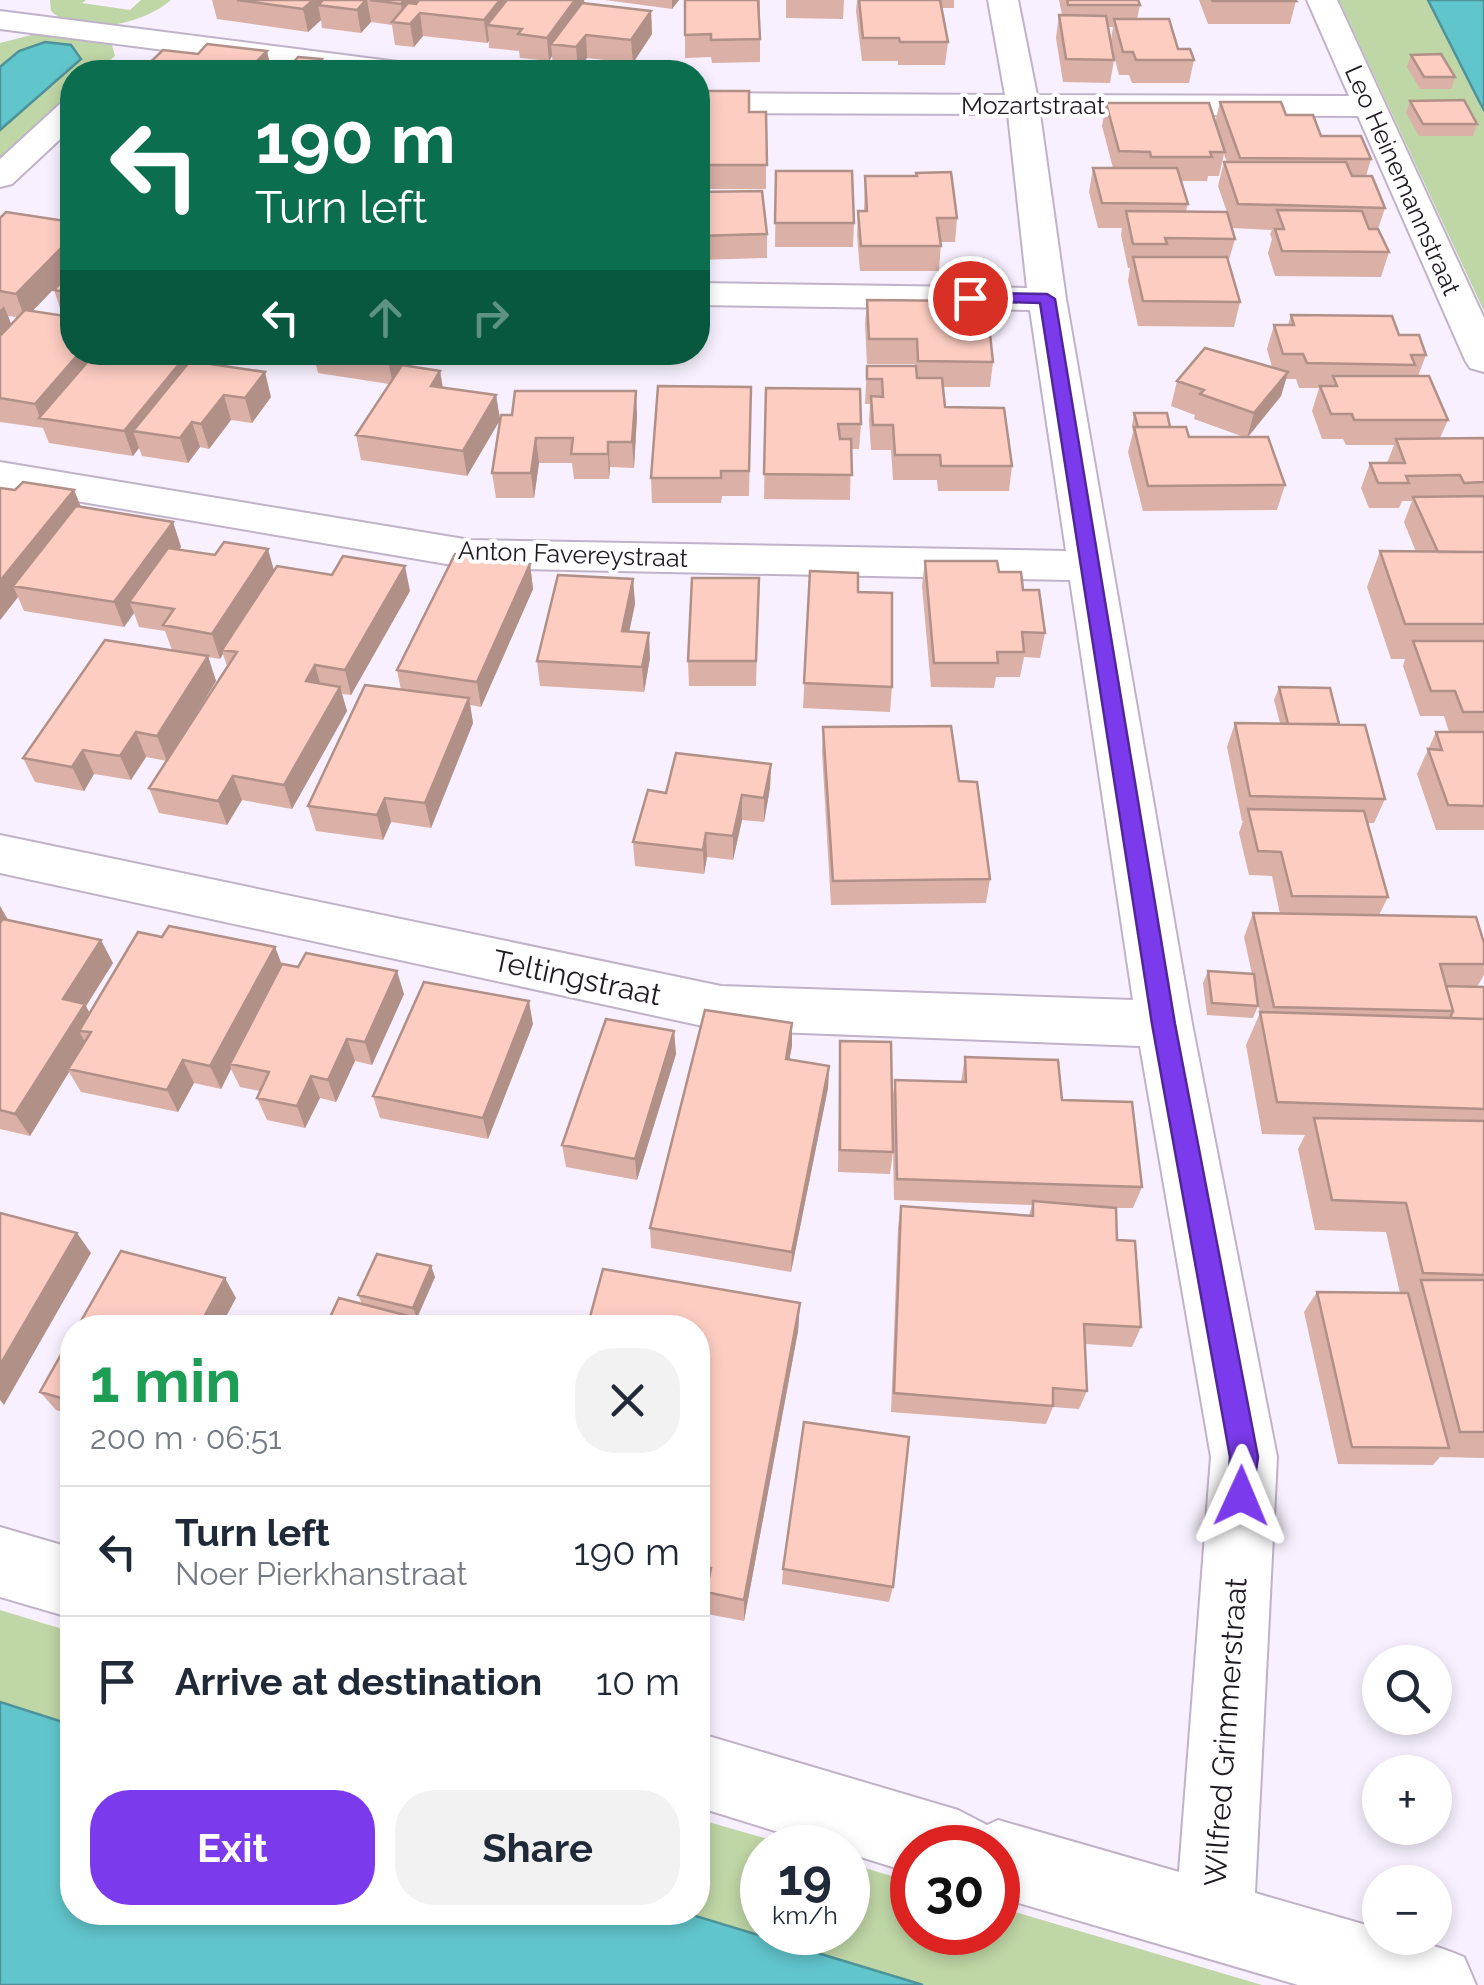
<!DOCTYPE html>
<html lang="en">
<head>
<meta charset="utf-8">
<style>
	:root { --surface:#fff; --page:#f2f2f3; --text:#1f2937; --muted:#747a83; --line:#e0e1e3; --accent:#7c3aed }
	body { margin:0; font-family:Raleway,sans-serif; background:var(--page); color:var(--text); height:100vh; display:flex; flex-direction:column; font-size:38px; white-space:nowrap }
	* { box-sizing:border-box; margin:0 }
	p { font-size:32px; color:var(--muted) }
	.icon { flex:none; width:55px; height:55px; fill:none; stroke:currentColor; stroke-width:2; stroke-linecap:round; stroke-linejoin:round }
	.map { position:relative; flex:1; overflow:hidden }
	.details { position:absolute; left:60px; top:1315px; width:650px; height:610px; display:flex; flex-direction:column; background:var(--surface); border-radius:40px; box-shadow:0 5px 15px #0003 }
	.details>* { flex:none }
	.hud { position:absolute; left:60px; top:60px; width:650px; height:305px; border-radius:40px; box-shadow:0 5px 15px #0003; background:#0b6e4f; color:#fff; overflow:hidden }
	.fabs { position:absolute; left:1362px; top:1645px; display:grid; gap:20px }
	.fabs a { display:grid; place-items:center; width:90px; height:90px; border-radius:50%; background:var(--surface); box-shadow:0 5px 15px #0003; font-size:50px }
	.speed { position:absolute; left:740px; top:1825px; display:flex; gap:20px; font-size:50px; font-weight:700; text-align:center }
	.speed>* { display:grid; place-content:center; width:130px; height:130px; border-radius:50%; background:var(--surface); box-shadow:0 5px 15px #0003; line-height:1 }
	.speed small { font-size:25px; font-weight:400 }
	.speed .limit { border:15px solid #d22; background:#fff; color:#111 }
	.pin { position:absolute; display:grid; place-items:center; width:85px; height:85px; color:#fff; margin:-42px; border:5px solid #fff; border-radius:50%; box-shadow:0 2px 10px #0007 }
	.me { position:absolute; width:110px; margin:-55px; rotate:1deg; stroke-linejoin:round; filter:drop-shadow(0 0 8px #0008) }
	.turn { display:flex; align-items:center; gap:35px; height:210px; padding:0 30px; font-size:45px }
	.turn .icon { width:130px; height:130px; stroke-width:2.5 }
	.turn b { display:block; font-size:70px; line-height:85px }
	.lanes { display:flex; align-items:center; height:95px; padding:0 30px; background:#0003; justify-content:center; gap:50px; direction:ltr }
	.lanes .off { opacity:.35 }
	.round { display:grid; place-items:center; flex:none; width:105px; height:105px; border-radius:40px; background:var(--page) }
	.head { display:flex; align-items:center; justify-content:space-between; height:170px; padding:0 30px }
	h1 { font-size:60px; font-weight:700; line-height:75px; color:#1e9e55 }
	.button { display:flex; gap:20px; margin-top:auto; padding:20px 30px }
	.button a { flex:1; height:115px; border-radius:40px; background:var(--accent); color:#fff; font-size:40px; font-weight:700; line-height:115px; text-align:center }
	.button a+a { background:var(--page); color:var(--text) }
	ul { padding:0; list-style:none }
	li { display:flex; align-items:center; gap:30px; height:130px; padding:0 30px; border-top:2px solid var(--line) }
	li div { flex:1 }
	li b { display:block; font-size:38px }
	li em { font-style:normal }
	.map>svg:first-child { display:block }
	.green { fill:#bfd6a6 }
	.water { fill:#61c6cc; stroke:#4e9399; stroke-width:2.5 }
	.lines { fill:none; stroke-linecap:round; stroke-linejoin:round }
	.minor-casing { stroke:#c0b2c8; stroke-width:4 }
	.minor { fill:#fff; fill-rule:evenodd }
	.wall { fill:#dab0a7; fill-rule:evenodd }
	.shaded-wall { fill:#b19088 }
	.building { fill:#fdcdc2; stroke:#b19088; stroke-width:2.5 }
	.route { fill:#7c3aed; stroke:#51269a; stroke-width:2.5 }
	.labels { text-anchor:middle; stroke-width:8; stroke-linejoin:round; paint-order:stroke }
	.far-street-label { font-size:25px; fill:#201b23; stroke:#fff }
	.street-label { font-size:30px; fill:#201b23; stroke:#fff }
</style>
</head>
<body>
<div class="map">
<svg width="1484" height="1985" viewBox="0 0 1484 1985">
	<rect width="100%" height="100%" fill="#f8f0fe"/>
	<path class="green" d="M50 0H86L82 3 130 10 141 0H171C144 24 80 39 51 11Z
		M1339 0H1428L1484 110V311Z
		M39 33 104 40 112 45 115 56 97 72H72V95L0 162V130L81 59 19 51 0 67V43Z
		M0 1610 72 1632V1725L0 1702Z
		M698 1819 795 1847 762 1848V1932H848V1863L912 1882V1932H998V1907L1262 1985H923L686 1913 698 1912Z"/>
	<path class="water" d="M1428 0H1484V110L1479 101Z
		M45 42 71 45 81 59 0 130V67L19 51Z
		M0 1702 72 1725V1912L686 1913 923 1985H0Z"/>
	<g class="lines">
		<g class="minor-casing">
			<path id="minor" d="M988 0H1018L1037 95 1349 96 1307 0H1337L1484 318V372L1470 368 1465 360 1358 116 1040 114 1066 299 1192 1024 1277 1457 1255 1893 1380 1929V1938C1412 1938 1435 1945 1464 1957L1476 1985H1298L998 1897V1848H912V1873L848 1853V1848H830L698 1807V1733L958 1810 987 1825 998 1820 1179 1872 1211 1457 1140 1046 721 1030 0 873V835L721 986 1133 1000 1070 580 470 568 0 488V462L470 540 1066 551 1030 310 698 305V283L1027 288 1008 114 698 113V93L1005 95Z
				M0 11 406 63 417 65 422 72H337L0 29Z
				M72 101V128L12 184 0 187V159L60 104Z
				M0 1527 72 1548V1618L0 1597Z"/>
		</g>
		<use href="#minor" class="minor"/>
	</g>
	<path class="wall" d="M212 0H584L585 4 651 11 652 34 633 63 587 58 578 70 553 67 552 56 549 61 520 58 519 51 489 48V41L487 43 423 36 414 47 395 45 392 25 371 22 361 33 322 28 321 20 308 32 217 19Z
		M605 0H679L672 9Z
		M685 0H760V62L712 63 711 57 685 58Z
		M786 0H844L843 19 786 18Z
		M857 0H954V8H941L948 42 945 65H898V61H862L856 11Z
		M1059 0H1138L1140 5 1137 19 1194 60 1189 83H1132L1129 75H1119L1112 48 1114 60 1110 83 1063 82 1056 38 1059 15H1062ZM1108 27H1113L1111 40Z
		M1199 0H1295L1296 1 1290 24H1208Z
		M1411 55 1455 77 1451 89H1420L1407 67Z
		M1410 101 1477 124 1473 136H1419L1406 113Z
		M1220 102 1286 115 1321 136 1371 159 1366 176 1385 208 1378 229 1389 252 1381 277 1275 276 1268 253 1272 239 1270 234 1272 230 1232 228 1235 239 1228 263 1240 302 1234 327 1138 326 1128 281 1130 268H1128L1121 235 1122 228H1098L1089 192 1093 168H1113L1102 126 1106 103 1215 123ZM1224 154 1227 162H1224L1218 186 1227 212 1186 211 1188 204 1181 181H1207L1208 176H1219Z
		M698 110 766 112V189H698Z
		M776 171 854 223 853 247H775Z
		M865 176 957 218 955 242H941L939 271H860L857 235 858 211H864Z
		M698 192 767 234V258L698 260Z
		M0 218 72 270 32 311 72 352 205 363 271 397 252 423 231 420 209 449 200 447 188 463 142 456 139 448 133 456 49 443 43 428 0 422ZM8 316 17 317 11 324Z
		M72 271V316L62 314 54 290Z
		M867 300 972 306 993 362 990 387H943L945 407 1012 466 1009 491H938L937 480H893L891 450H871L869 421 870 404H865L867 366H915V364H867L865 324Z
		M1291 315 1399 335 1426 355 1418 376 1448 420 1440 438H1484V830H1436L1417 774 1436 732H1449L1444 716H1420L1403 666 1405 659H1391L1367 587 1380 551 1416 552 1404 522 1412 501H1402L1399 508H1369L1361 488 1370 463H1387L1394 445H1346L1343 439H1322L1312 411 1319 388H1299L1296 379H1286L1281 396 1248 437 1285 485 1277 510 1143 511 1128 452 1133 432 1132 426 1134 413 1189 437H1244L1194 419 1195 415 1171 406 1177 381 1272 367 1267 349 1274 325H1288Z
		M310 352H424L417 363 408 362 406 366 440 371 443 388 496 395 500 420 467 476 361 460 356 435 389 384 318 373 316 365 313 364Z
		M448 352H518L513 362Z
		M751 387 749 496H722L721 503H652L651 478Z
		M766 388 861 424 859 449H851L850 500 764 499Z
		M636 391 637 416 634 468 610 467 609 479H574L572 463H539L534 498H496L492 473 512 415Z
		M0 488 15 490H74L81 507 173 522 181 547 179 550 274 570 410 591 351 695 342 694 347 711 292 809 242 800 227 825 159 813 149 788 167 761 146 757 131 780 94 774 84 791 35 782 23 758 172 650 165 631 139 627 134 613 124 627 24 611 18 597 0 620ZM223 654 227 666 174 750 216 681 208 657 220 659Z
		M925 561 999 572 1023 590 1045 633 1040 658 1024 657 1020 677H996L994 688 931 687 922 586Z
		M530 564 533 589 481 707 470 705 473 723 431 828 391 822 383 840 316 831 308 806 401 690 397 670Z
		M810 571 858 592 892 687 890 712 803 708Z
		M759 578 756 686H689L688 661Z
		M633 579 635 604 629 632 650 658 644 692 540 686 537 661Z
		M1279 687 1339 724 1385 799 1374 823H1368L1388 897 1379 915 1484 964V975L1477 987H1484V1458L1440 1457 1433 1465 1338 1464 1304 1312 1317 1292 1400 1293 1386 1232 1315 1230 1298 1149 1305 1135 1262 1134 1246 1045 1260 1013 1258 1003V1006L1253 1018 1207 1015 1203 983 1208 971 1252 974 1244 937 1253 913 1280 914 1272 876 1249 875 1239 833 1243 821H1242L1227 747 1235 723H1280L1274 700Z
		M823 727 959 781 990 879 986 903 831 905 822 752Z
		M771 764 770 788 764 822 742 820 733 860 707 857 704 874 635 866 633 842 666 793Z
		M0 906 8 920 113 963 86 1006 89 1013 162 937 275 947 282 965 404 994 372 1065 355 1061 336 1102 320 1098 305 1128 267 1120 257 1098 260 1091 240 1087 231 1069 221 1089 194 1083 178 1112 81 1092 69 1072 30 1136 0 1129Z
		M533 1024 488 1139 380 1118 373 1096Z
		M674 1031 676 1054 637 1180 566 1167 562 1145Z
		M840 1041 893 1152 890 1174 838 1172 839 1063Z
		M792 1046 789 1060 829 1066 828 1088 791 1272 651 1248 650 1228Z
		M965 1057 1062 1100 1142 1187 1133 1208H1116L1117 1240 1141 1327 1132 1347 1085 1344 1087 1391 1079 1409 1053 1407 1046 1424 891 1412 898 1227 901 1206 1029 1215 1032 1205 894 1200 892 1102 895 1080 961 1082Z
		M431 1266 435 1277 417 1318 362 1304 358 1295Z
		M800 1303 798 1331 744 1621 707 1614V1589L698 1587V1328Z
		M72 1335V1415L56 1410 40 1392Z
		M783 1569 893 1587 889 1602 782 1584Z"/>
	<path class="shaded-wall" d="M313 0H322L318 5 321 20 308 32 303 9Z
		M367 0 371 22 361 33 357 10Z
		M404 0H425L404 23 401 4Z
		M500 0H518L487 25 489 41 487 43 484 20Z
		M575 0H584L585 11 551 44 552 56 549 61 547 38Z
		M672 0H679L672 9Z
		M651 11 652 34 633 63 631 40Z
		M420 13 423 36 414 47 410 24Z
		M586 35 587 58 578 70 576 47Z
		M267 51 272 72H246Z
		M72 237V270L25 319 16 294Z
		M4 306 14 331 0 345V310Z
		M80 352H110L40 418 35 404Z
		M184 352H202L206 365 133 431 139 448 133 456 124 431Z
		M393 352H406L408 362 393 385 388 360Z
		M415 352H424L417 363Z
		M511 352H518L513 362Z
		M440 371 444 396 431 386Z
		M265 372 271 397 252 423 245 398Z
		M1288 372 1281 396 1247 438 1254 413Z
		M636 391 637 416 634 468 632 442Z
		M224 395 231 420 209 449 201 424Z
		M496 395 500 420 467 476 463 451Z
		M192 422 200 447 188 463 180 438Z
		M536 438 539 463 534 498 531 473Z
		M608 442 610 467 609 479 608 454Z
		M74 490 84 515 13 586 18 597 0 620V581Z
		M173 522 181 547 140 604 129 602 134 613 124 627 114 602Z
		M268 549 275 574 222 650 223 654 220 659 212 634Z
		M530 564 533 589 481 707 477 682Z
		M405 566 410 591 351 695 345 670Z
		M633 579 635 604 624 656 622 631Z
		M649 633 650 658 644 692 642 667Z
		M208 656 216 681 167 761 157 736Z
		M315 665 322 690 306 681Z
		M340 687 347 711 292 809 284 785Z
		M469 698 473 723 431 828 425 803Z
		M136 732 146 757 131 780 120 756Z
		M83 750 94 774 84 791 72 767Z
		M771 764 770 788 764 822V798Z
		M233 776 242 800 227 825 218 801Z
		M742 795V820L733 860V836Z
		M385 798 391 822 383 840 377 815Z
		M706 833 707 857 704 874 703 850Z
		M0 906 11 925 0 941Z
		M101 940 113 963 86 1006 97 1027 91 1032 79 1031 86 1044 68 1069 69 1072 30 1136 15 1114 63 999Z
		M275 947 284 971 230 1064 231 1069 221 1089 210 1066Z
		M397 971 404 994 372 1065 365 1042Z
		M529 1001 533 1024 488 1139 483 1118Z
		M792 1023V1046L785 1082 786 1059Z
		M674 1031 676 1054 637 1180 635 1159Z
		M347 1039 355 1061 336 1102 328 1080Z
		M183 1060 194 1083 178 1112 167 1090Z
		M829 1066 828 1088 791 1272 792 1252Z
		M311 1076 320 1098 305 1128 297 1106Z
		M77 1233 91 1253 4 1405 0 1400V1365Z
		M431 1266 435 1277 417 1318 413 1308Z
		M225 1278 236 1298 220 1328H198Z
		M800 1303 798 1331 744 1621V1600Z"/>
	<path class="building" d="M237 0H313L303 9Z
		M323 0H366L357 10 318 5Z
		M370 0H404L401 4Z
		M419 0H500L484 20 420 13 410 24 392 22 408 3 416 4Z
		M507 0H575L547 38 518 34 522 29 487 25Z
		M685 0H758L760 39 711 40V34L685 35Z
		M859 0H940L948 42H900L899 38H863Z
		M1067 0H1138L1140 5H1068Z
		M1212 0H1295L1296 1H1213Z
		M582 3 651 11 631 40 586 35 576 47 551 44Z
		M1059 15 1106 16 1114 60 1066 59Z
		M1114 19H1169L1178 49H1190L1194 60H1136L1133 52H1123Z
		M207 44 267 51 246 72H140L163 50 198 54Z
		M1441 54 1455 77H1424L1411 55Z
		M298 57 322 59 317 66 338 69 335 72H258L269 61 292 64Z
		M351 66 399 71 345 72Z
		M434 69 458 72H431Z
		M698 91H749V112H766L767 165H698Z
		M1464 100 1477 124H1423L1410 101Z
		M1220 102H1281L1286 115H1313L1321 136H1361L1371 159 1240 158Z
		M1106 103H1209L1225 152H1210L1212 157H1151L1150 152 1119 151Z
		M1224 162H1346L1352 176H1372L1385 208 1238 204Z
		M1093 168H1177L1188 204 1102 203Z
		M776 171H852L854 223H775Z
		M951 172 957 218H937L941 246H861L858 211H867L865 176H917L916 173Z
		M762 191 767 234 698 236V192Z
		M1277 210 1362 211 1369 229H1378L1389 252 1282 251 1275 229H1284Z
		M1126 211 1227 212 1235 239 1165 238 1167 244H1133Z
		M6 212 72 222V237L16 294 0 291V218Z
		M1133 257H1227L1240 302 1143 301Z
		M72 271V293L54 290Z
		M867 300 972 301V306H987L993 362 918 361 917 339H869Z
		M25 310 72 317V352H80L35 404 0 398V336Z
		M1291 315 1392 316 1399 335H1419L1426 355H1411L1415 365 1307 363 1303 354H1283L1274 325H1294Z
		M1205 348 1288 372 1254 413 1200 394 1204 390 1177 381Z
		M96 352H189L124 431 39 418Z
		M340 352H393L388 360Z
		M190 361 265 372 245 398 224 395 201 424 192 422 180 438 133 431Z
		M402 365 440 371 431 386 496 395 463 451 356 435Z
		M867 366H916L917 378H942L945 407 1004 408 1012 466H941L940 455H895L893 425H873L871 396 883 397 882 379H867Z
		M1333 376H1429L1448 420H1354L1352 414H1331L1320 386H1337Z
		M658 386 751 387 749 471H721V478H651Z
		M766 388 860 389 861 424H838L840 439H851L852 475 764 474Z
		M515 391H636L632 442H608V454H571L573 438H536L531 473H492L501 415H512Z
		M1134 413H1167L1170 427H1138Z
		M1134 427H1186L1189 437H1268L1285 485 1148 486Z
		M1484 438V482L1464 483 1460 475 1406 476 1409 483H1378L1370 463H1405L1396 439Z
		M23 482 74 490 0 581V488L15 490Z
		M1484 496V552H1438L1413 497Z
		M76 506 173 522 114 602 13 586Z
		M224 542 268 549 212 634 163 625 174 609 129 602 168 548 215 555Z
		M1380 551 1484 552V624H1405Z
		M455 554 530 564 477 682 397 670Z
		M343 556 405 566 345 670 315 665 306 681 340 687 284 785 233 776 218 801 149 788 237 652 222 650 277 566 332 575Z
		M925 561H997L999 572H1021L1023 590H1039L1045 633 1022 632 1024 652H997L998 663H934Z
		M810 571 858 573V592L892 593V687L804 683Z
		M558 575 633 579 622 631 649 633 642 667 537 661Z
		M692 578H759L756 661H688Z
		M105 640 208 656 157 736 136 732 120 756 83 750 72 767 23 758Z
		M1413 641H1484V712H1463L1455 691H1431Z
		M365 685 469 698 425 803 385 798 377 815 308 806Z
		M1279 687 1330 688 1339 724H1288Z
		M1235 723 1365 725 1385 799 1250 796Z
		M951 726 959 781 977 782 990 879 833 881 823 727Z
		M1436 732H1484V806L1448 805 1428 749 1442 750Z
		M676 753 771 764 764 798 742 795 733 836 706 833 703 850 633 842 648 790 666 793Z
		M1248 809 1364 811 1388 897 1292 896 1281 852 1258 851Z
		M1253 913 1476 917 1484 943V964H1440L1453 1011 1274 1007Z
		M3 919 101 940 63 999 85 1004 15 1114 0 1110V923Z
		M169 926 275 947 210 1066 183 1060 167 1090 68 1069 91 1032 79 1031 138 932 162 937Z
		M306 953 397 971 365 1042 347 1039 328 1080 311 1076 297 1106 257 1098 269 1072 230 1064 282 964 298 967Z
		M1208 971 1254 974 1258 1006 1212 1003Z
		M424 982 529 1001 483 1118 373 1096Z
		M1446 986 1484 987V1019L1450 1018 1453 1011Z
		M705 1010 792 1023 786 1059 829 1066 792 1252 650 1228Z
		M1260 1012 1484 1019V1109L1277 1102Z
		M606 1019 674 1031 635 1159 562 1145Z
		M840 1041 891 1042 893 1152 840 1150Z
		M965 1057 1058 1060 1062 1100 1132 1102 1142 1187 897 1179 895 1080 966 1082Z
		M1314 1118 1484 1121V1275L1423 1273 1406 1203 1332 1200Z
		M1033 1201 1116 1208 1117 1240 1135 1241 1141 1327 1084 1324 1087 1391 1053 1388V1406L894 1393 901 1206 1033 1216Z
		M0 1213 77 1233 0 1365Z
		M121 1251 225 1278 198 1328H77Z
		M377 1254 431 1266 413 1308 358 1295Z
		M603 1269 800 1303 744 1600 706 1592 711 1568 698 1565V1328H587Z
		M1421 1280H1484V1432H1460Z
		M1317 1292 1408 1293 1449 1448 1352 1447Z
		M339 1298 455 1328H325Z
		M72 1335V1401L40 1392Z
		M804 1422 909 1437 893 1587 783 1569Z"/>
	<path class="route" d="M970 293 1047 294 1055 299 1175 1024 1258 1457 1251 1506 1241 1510 1231 1506 1227 1496 1230 1457 1152 1024 1040 303 964 301 962 298Z"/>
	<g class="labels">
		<g class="far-street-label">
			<text x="1033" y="114">Mozartstraat</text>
			<text transform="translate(1403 180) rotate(66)" y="9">Leo Heinemannstraat</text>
			<text transform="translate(573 554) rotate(2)" y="9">Anton Favereystraat</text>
		</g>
		<g class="street-label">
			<text transform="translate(577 978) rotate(12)" y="10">Teltingstraat</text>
			<text transform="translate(1226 1732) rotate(-86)" y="10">Wilfred Grimmerstraat</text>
		</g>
	</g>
</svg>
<div class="fabs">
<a><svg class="icon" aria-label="search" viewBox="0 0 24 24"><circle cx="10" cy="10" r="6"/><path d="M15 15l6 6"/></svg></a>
<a>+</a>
<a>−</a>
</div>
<div class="speed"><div>19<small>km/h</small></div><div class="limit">30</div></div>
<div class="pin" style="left:970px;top:298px;background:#d93025"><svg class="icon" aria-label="arrive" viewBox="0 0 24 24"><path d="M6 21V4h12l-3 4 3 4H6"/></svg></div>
<svg class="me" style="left:1241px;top:1496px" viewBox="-20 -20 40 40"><path d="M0-17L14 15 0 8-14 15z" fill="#7c3aed" stroke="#fff" stroke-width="4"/></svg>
<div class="hud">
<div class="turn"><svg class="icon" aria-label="left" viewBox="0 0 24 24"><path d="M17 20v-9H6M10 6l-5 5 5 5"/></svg><div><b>190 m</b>Turn left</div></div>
<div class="lanes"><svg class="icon" aria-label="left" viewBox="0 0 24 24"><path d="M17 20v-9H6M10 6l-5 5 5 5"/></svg><svg class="icon off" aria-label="ahead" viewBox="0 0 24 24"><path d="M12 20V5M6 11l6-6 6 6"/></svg><svg class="icon off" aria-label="right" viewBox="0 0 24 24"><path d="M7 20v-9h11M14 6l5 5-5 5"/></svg></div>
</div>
<section class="details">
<div class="head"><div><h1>1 min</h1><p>200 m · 06:51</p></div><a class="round"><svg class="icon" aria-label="close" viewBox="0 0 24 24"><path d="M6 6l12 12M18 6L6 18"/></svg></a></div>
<ul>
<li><svg class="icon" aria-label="left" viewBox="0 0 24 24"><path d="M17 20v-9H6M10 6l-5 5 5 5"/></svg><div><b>Turn left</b><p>Noer Pierkhanstraat</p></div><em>190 m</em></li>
<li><svg class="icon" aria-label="arrive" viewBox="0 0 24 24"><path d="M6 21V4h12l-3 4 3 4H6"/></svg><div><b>Arrive at destination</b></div><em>10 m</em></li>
</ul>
<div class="button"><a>Exit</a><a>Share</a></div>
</section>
</div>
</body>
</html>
